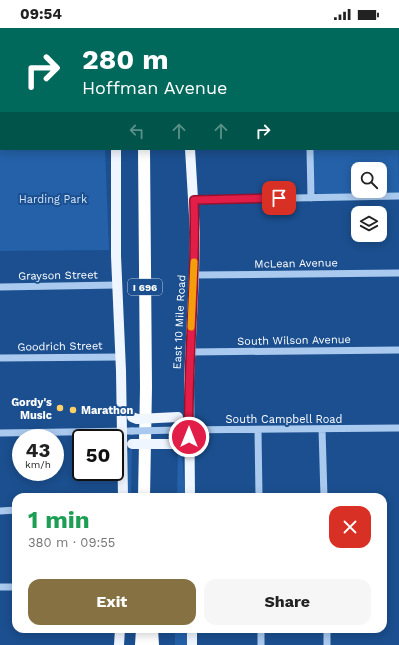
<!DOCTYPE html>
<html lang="en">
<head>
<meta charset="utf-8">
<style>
	:root { --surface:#fff; --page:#f6f6f6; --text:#222; --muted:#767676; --accent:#857141 }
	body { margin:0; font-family:"Work Sans",sans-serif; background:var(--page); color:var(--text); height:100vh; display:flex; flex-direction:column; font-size:15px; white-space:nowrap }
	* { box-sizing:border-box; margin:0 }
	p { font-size:13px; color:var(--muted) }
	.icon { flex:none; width:22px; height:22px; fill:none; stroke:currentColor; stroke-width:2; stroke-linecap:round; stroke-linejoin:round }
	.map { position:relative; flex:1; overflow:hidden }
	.drawer { position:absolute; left:12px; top:465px; width:375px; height:140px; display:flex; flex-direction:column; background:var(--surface); border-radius:12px; box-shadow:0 2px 10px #0003 }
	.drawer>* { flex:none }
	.hud { position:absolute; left:0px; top:0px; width:399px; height:122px; box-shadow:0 2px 10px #0003; background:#00695c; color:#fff; overflow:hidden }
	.fabs { position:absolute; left:351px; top:134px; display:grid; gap:8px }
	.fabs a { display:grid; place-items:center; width:36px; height:36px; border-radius:8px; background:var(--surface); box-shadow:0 2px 10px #0003; font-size:20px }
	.speed { position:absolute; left:12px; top:401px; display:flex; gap:8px; font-size:20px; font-weight:700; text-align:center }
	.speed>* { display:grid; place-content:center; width:52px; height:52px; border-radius:50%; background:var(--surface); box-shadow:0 2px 10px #0003; line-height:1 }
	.speed small { font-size:10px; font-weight:400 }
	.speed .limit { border:2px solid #111; border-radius:6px; background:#fff; color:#111 }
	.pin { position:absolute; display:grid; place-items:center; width:34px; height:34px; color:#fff; margin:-17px; border-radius:8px; box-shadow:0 2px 6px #0006 }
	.me { position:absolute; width:44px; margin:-22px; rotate:0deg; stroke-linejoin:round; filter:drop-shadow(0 0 3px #0008) }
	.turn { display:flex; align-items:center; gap:14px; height:84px; padding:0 16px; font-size:18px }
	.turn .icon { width:52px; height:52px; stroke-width:2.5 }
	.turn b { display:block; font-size:28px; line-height:34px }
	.lanes { display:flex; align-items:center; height:38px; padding:0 16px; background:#0003; justify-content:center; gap:20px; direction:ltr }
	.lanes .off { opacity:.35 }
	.round { display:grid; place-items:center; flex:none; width:42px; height:42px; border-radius:12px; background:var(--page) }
	.overview { display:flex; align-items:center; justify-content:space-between; height:68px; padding:0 16px }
	h1 { font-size:24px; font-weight:700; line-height:30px; color:#1e9e55 }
	.button { display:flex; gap:8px; margin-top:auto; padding:8px 16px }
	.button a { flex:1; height:46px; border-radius:12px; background:var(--accent); color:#fff; font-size:16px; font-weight:700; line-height:46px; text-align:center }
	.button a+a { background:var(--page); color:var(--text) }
	.status { display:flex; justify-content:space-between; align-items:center; height:28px; padding:0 20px; background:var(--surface); direction:ltr }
	.status svg { height:11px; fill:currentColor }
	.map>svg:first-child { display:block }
	.green { fill:#2461a8; fill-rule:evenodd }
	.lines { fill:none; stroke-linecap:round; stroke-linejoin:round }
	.minor { stroke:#a9c9ee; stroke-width:7 }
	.major { stroke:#f0f6ff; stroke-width:10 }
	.highway { stroke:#fff; stroke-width:12 }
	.minor-bridge { stroke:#a9c9ee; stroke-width:7 }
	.major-bridge { stroke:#f0f6ff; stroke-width:10 }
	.route-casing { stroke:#92132f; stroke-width:10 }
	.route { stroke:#e11d48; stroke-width:7 }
	.slow { stroke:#f59e0b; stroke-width:7 }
	.poi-dot { fill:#ffd166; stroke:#1b4f8f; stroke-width:1.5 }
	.labels { text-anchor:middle; stroke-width:4; stroke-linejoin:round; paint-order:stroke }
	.shield { fill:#1b4f8f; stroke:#bbcadd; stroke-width:1 }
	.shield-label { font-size:10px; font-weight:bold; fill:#fff }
	.park-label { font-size:11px; fill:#cfe3fa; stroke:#1b4f8f }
	.street-label { font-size:11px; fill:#fff; stroke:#1b4f8f }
	.poi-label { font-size:11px; font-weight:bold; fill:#fff; stroke:#1b4f8f; text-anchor:end }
</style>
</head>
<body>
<div class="status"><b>09:54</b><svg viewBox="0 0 49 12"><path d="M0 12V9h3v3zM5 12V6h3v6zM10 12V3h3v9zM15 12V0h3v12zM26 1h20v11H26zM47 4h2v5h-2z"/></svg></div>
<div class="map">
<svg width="399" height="617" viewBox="0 0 399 617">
	<rect width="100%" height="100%" fill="#1b4f8f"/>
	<path class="green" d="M0 59H1V121H105L109 222 0 223Z
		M398 92 399 165 318 166 314 163V121H398ZM358 141H380V163H358Z
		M178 419 182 425 185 469H177Z
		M132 420 131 469H126L127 424Z
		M175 601H187V617H175Z"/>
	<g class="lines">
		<path class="minor" d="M307 0V1
			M398 1H399
			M0 17H1
			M398 88H399
			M310 121 311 170
			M194 172 399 168
			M194 247 399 245
			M0 259 117 257
			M190 324 399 322
			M0 330 120 329
			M322 401 324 469
			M179 402 399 400
			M258 402 259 469
			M0 405 132 403
			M0 483 16 482
			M0 559H16
			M261 601V617
			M327 601V617"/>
		<path class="major" d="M113 0V1
			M188 1V0
			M116 121V228L121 343 123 469
			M190 121 195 204 194 247 189 353 190 469
			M192 601V617
			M119 617 120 601"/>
		<path class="highway" d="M143 0V1
			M144 469 146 359 144 121
			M152 601 153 617
			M141 617 142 601"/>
		<path class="minor-bridge" d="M132 403 179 402"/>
		<path class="major-bridge" d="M132 389 137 391 178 389
			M132 416H178"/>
	</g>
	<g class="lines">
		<g class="route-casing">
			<path id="route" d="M189 409C187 330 197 251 194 172L279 170"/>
		</g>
		<use href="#route" class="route"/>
		<path class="slow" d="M191 299 194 234"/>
	</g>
	<g class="poi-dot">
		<circle cx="60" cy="380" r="4"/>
		<circle cx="73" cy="382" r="4"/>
	</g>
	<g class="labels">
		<rect class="shield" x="128" y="251" width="34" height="16" rx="3"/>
		<g class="shield-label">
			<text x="145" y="263">I 696</text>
		</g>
		<g class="park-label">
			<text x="53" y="175">Harding Park</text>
		</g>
		<g class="street-label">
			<text transform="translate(296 235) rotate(-1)" y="4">McLean Avenue</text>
			<text transform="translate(58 247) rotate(-1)" y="4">Grayson Street</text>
			<text transform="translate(179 294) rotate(-87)" y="4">East 10 Mile Road</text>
			<text transform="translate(294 312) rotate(-1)" y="4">South Wilson Avenue</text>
			<text transform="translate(60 318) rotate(-1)" y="4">Goodrich Street</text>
			<text x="284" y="395">South Campbell Road</text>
		</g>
		<g class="poi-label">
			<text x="52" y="378">Gordy's<tspan x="52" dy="13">Music</tspan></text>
			<text x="81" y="386" text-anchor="start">Marathon</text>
		</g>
	</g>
</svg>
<div class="fabs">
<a><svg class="icon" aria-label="search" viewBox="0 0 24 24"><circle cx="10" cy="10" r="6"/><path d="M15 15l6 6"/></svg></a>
<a><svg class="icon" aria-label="layers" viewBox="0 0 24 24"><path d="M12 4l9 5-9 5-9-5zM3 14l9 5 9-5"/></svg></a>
</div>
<div class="speed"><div>43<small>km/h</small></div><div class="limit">50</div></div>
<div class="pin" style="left:279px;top:170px;background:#d93025"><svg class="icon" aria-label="arrive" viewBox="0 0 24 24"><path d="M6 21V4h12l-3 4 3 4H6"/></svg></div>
<svg class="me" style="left:189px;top:409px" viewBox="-20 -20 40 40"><circle r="17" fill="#e11d48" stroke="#fff" stroke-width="3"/><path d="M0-11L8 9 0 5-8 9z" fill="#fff"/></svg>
<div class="hud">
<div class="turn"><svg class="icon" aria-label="right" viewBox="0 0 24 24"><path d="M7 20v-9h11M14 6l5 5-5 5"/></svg><div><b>280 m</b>Hoffman Avenue</div></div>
<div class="lanes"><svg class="icon off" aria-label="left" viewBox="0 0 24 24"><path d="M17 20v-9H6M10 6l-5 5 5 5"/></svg><svg class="icon off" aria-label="ahead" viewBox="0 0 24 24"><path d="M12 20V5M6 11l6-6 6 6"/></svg><svg class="icon off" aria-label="ahead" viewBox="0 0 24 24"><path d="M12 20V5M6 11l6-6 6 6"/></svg><svg class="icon" aria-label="right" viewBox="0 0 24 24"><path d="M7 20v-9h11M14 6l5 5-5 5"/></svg></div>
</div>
<section class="drawer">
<div class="overview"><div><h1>1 min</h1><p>380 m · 09:55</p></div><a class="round" style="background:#d93025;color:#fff"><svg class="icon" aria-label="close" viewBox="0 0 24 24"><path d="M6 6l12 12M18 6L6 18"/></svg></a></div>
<div class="button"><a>Exit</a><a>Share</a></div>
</section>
</div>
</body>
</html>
